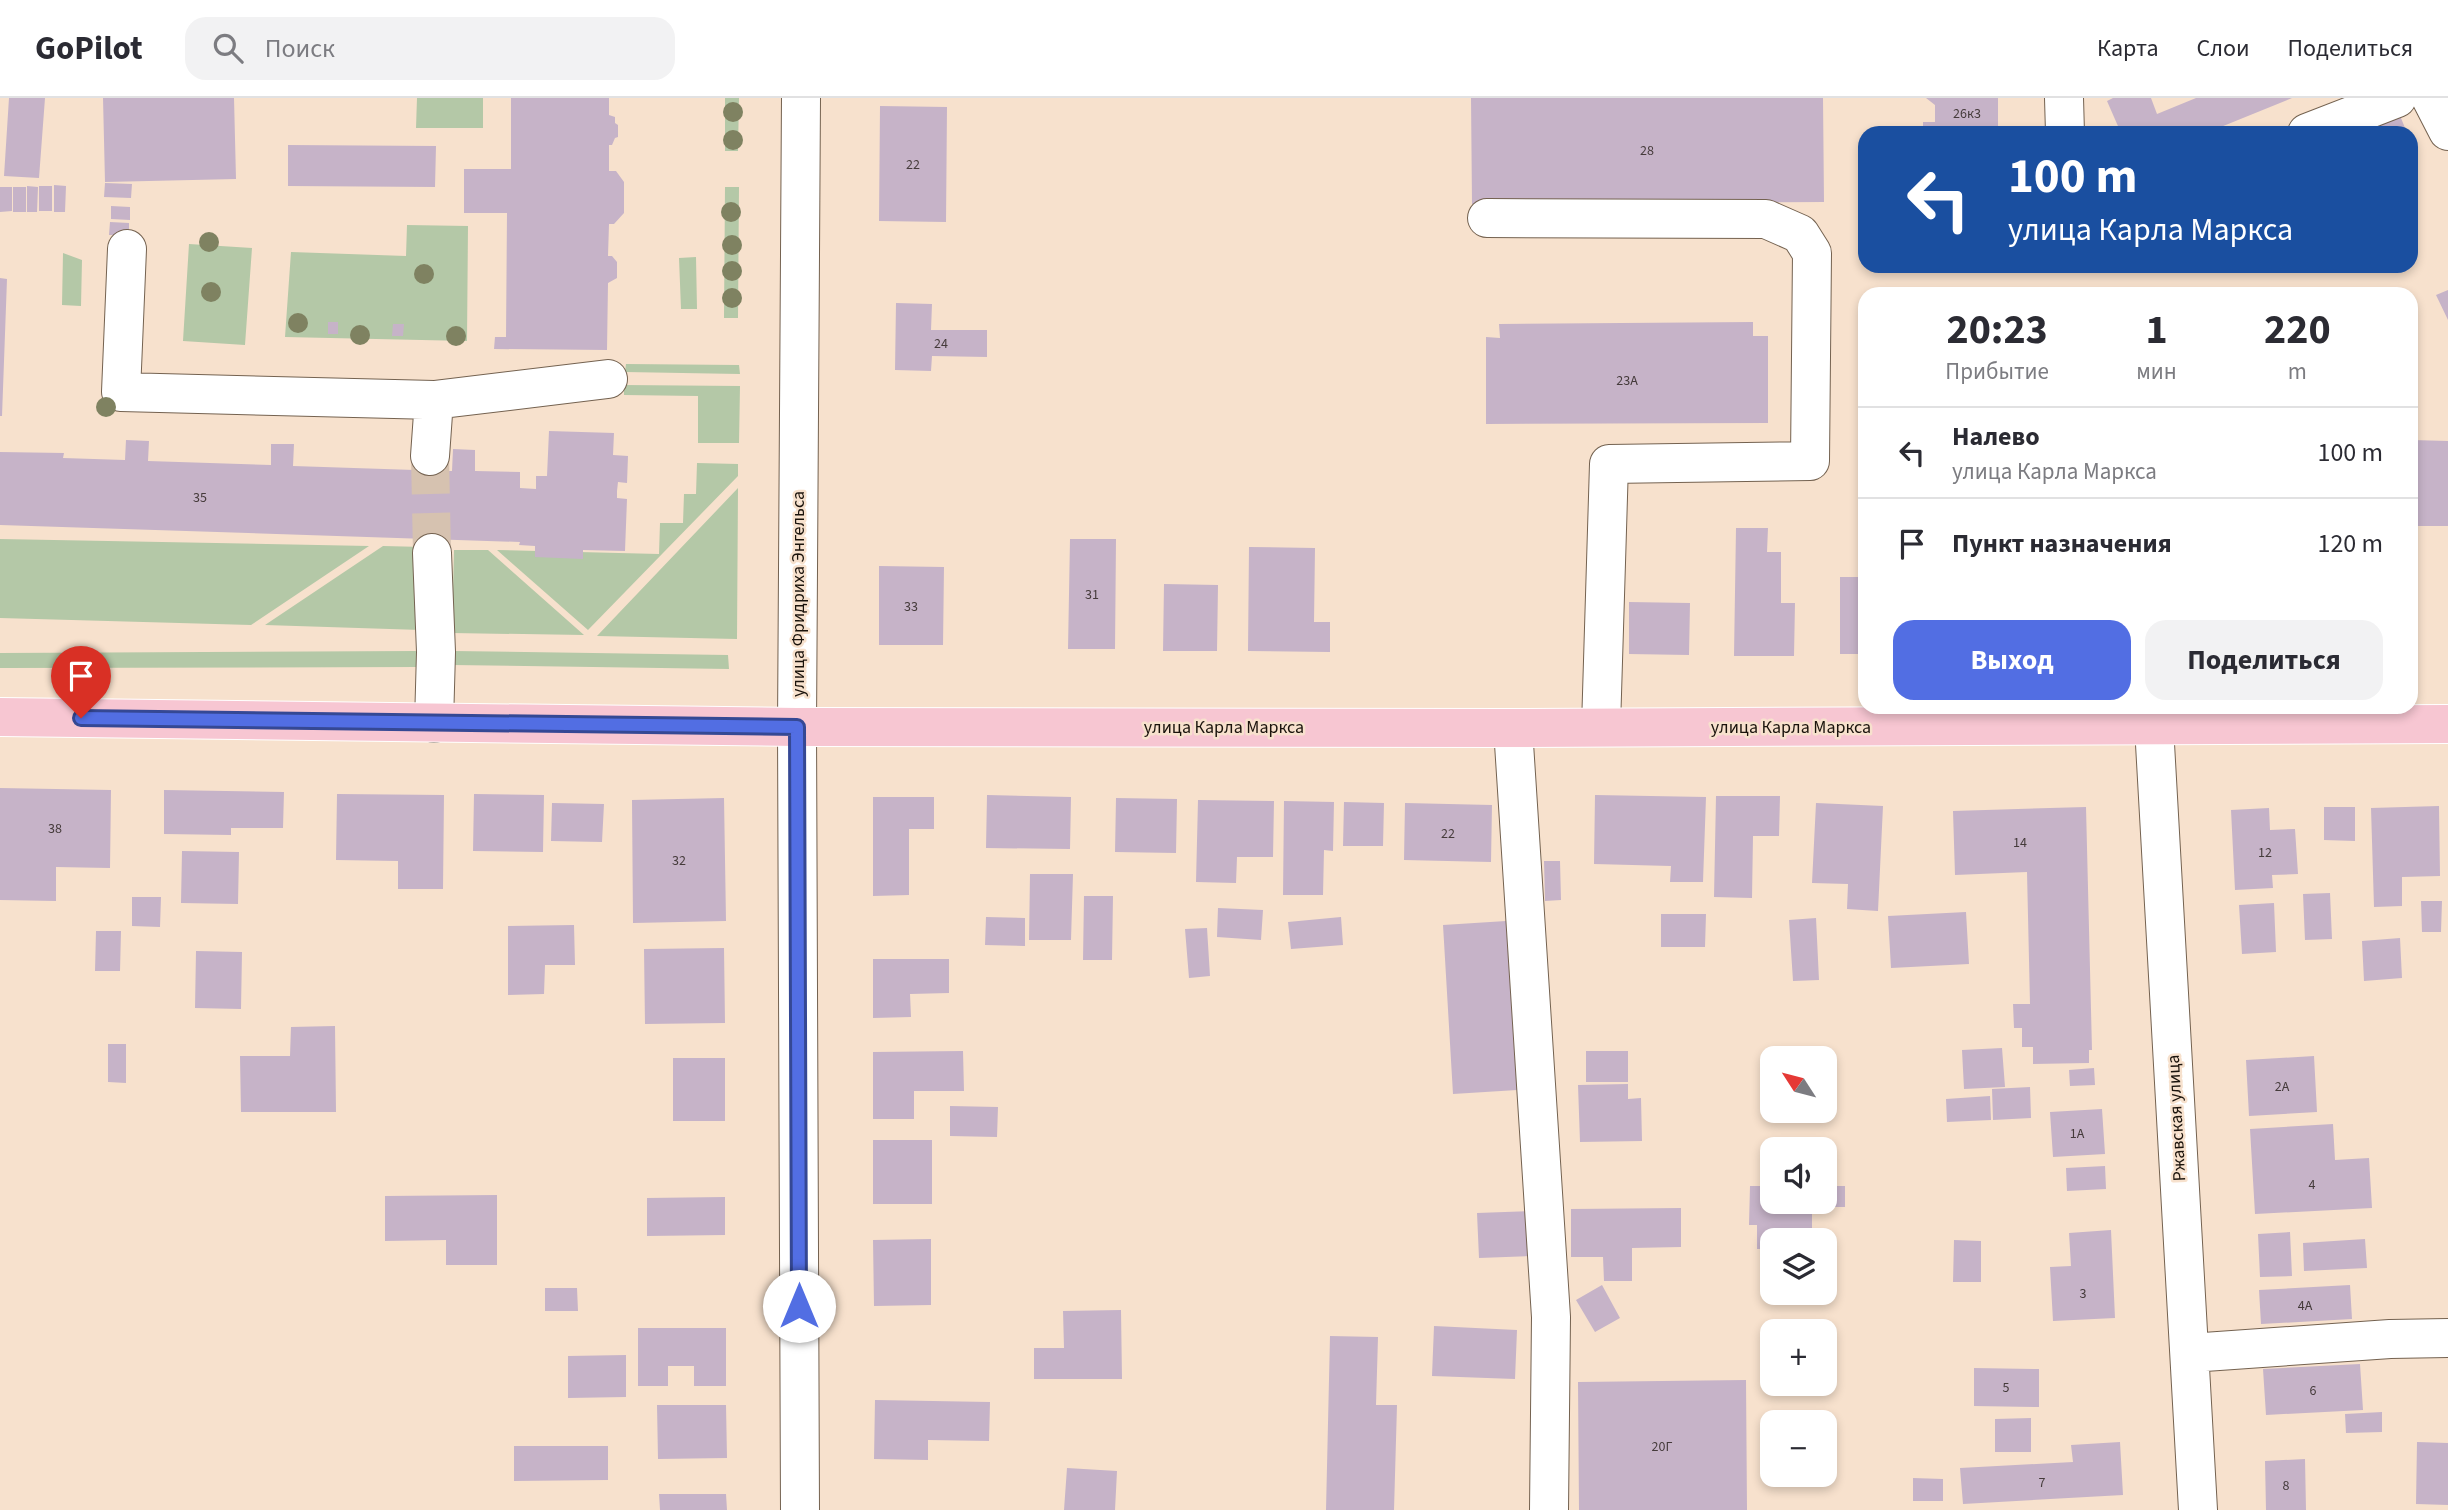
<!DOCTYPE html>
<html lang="ru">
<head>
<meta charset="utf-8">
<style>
	:root { --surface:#fff; --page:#f2f2f3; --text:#2b2b33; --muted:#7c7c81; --line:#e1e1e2; --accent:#526ee3 }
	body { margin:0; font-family:"Source Sans 3",sans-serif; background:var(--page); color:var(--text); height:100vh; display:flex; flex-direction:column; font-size:26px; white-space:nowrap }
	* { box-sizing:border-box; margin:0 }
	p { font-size:23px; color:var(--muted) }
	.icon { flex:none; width:38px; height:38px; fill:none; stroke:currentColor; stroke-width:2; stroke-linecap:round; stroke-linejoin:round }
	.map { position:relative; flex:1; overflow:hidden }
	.sheet { position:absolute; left:1858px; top:189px; width:560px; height:427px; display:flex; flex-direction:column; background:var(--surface); border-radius:21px; box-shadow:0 4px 10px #0003 }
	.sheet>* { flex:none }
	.guide { position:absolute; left:1858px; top:28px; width:560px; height:147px; border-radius:21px; box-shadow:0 4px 10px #0003; background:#1a4fa0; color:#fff; overflow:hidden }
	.needle { width:46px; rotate:306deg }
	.tools { position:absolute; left:1760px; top:948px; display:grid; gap:14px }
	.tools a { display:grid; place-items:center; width:77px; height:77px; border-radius:14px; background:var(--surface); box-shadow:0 4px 10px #0003; font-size:35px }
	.pin { position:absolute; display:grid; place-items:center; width:60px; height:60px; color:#fff; margin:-72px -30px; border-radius:50% 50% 50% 0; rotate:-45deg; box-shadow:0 0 7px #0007 }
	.pin .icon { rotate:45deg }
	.me { position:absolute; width:77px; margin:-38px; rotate:0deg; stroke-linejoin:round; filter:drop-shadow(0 0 5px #0008) }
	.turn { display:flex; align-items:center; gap:24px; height:147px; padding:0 35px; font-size:32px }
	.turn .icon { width:91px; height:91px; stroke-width:2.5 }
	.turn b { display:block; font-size:49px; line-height:60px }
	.eta { display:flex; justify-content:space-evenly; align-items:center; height:119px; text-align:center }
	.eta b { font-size:42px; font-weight:700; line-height:49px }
	.button { display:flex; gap:14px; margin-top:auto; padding:14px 35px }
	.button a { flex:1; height:80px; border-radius:21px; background:var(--accent); color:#fff; font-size:28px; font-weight:700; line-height:80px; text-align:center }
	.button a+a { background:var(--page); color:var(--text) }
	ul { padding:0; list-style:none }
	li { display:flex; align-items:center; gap:21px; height:91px; padding:0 35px; border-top:2px solid var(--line) }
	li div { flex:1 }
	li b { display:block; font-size:26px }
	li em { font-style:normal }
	header { display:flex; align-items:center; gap:42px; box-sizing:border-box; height:98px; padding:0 35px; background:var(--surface); border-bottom:2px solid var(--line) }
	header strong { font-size:33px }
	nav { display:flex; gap:38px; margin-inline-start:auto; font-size:24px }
	.search { width:490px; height:63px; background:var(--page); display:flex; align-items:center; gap:18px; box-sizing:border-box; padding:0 24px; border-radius:21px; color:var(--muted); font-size:26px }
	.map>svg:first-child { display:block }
	.green { fill:#b4c8a7 }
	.building { fill:#c6b3c8 }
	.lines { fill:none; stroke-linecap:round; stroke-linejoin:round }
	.minor-tunnel { stroke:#d6c2b0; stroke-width:38; stroke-dasharray:38 19; stroke-linecap:butt }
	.minor-casing { stroke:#746250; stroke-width:40 }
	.major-casing { stroke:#fff; stroke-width:40 }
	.minor { stroke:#fff; stroke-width:38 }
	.major { stroke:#f7c6d2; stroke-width:38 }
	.tree { fill:#7f8261 }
	.route-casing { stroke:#354894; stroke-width:18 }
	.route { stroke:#526ee3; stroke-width:12 }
	.labels { text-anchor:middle; stroke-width:5; stroke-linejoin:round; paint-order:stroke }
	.number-label { font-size:14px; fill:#453b3b }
	.street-label { font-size:18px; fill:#1a130c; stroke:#f7e1cd }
</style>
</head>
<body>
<header>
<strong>GoPilot</strong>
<div class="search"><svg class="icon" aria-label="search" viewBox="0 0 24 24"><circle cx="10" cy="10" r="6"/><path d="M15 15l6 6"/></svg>Поиск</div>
<nav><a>Карта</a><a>Слои</a><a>Поделиться</a></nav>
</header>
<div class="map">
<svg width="2448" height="1412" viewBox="0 0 2448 1412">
	<rect width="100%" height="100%" fill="#f7e1cd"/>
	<path class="green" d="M417 0H483V30H416Z
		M725 0H739L738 53H725Z
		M725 89H739L738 220H724Z
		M407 127 468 128 467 243 285 239 291 154 406 158Z
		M189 146 252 150 245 247 183 243Z
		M63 155 82 162 81 208 62 207Z
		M696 159 697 211H681L679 160Z
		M626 266 739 267 740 276 625 274Z
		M624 287 740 288 739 345H698V298L624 297Z
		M697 365 738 366V378L588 532 497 452 659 456 660 425H683L684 396H696Z
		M738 390 737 541 597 538Z
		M0 441 369 448 251 527 0 520Z
		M383 448 424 449 421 532 265 527Z
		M454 452H488L584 537 452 535Z
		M418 553V569L0 570V555Z
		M453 553 728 557 729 571 452 567Z"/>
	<path class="building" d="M9 0H45L39 80 4 78Z
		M103 0H234L236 81 105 84Z
		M511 0H609V17L615 19V25L618 27V39L615 40 612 47H609V73H616L624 84V115L614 126H609L608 158H612L617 164V180L608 185 607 252 494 251 495 239H506L507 115H464V71H511Z
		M1471 0H1823L1824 104 1472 106Z
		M1926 0H1998V35H1923V24H1935V7Z
		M2113 0H2151L2157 16 2196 0H2292L2206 35H2121L2107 3Z
		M880 8 947 9 946 124 879 123Z
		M2399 15 2407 35H2349Z
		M288 47 436 48 435 89 288 88Z
		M105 85 132 86 131 100 104 99Z
		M54 87 66 88 65 114H54Z
		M27 88 38 89 37 114H27Z
		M39 88H52V113H39Z
		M0 89H12V113L0 114Z
		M13 89H26V114H13Z
		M111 108 130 109V122L111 121Z
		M110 124 129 125V138L109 137Z
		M0 180 7 181 2 318H0Z
		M2448 192V222L2436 197Z
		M896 205 932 206 931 232H987V259L932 258 931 273 895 272Z
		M328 224H338V236H328Z
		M1753 224V238H1768V325L1486 326V239L1500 240 1499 226Z
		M393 226H404L403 238H392Z
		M549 333 614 335 613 357 628 358 627 385 618 384 617 393V400L627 401 625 453 583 452V461L535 459V448L519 447 520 444 0 427V354L64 355 63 360 125 362 126 342 149 343 148 363 271 367V346H294L293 368 445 373H452L453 351 475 352V373L520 374V390L536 391V378H547Z
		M2412 342 2448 343V428H2412Z
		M1736 430H1768L1767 454H1781V505H1795L1794 558H1734Z
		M1070 441H1116L1115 551H1068Z
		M1249 449 1315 450 1314 524H1330V554L1248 553Z
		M879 468 944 469 943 547H879Z
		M1840 479H1866V556H1840Z
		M1164 486 1218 487 1217 553H1163Z
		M1629 504 1690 505 1689 557 1629 556Z
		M0 690 111 692 110 770 56 769V803L0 802Z
		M164 692 284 694 283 730H231V737L164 736Z
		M337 696 444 697 443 791H398V763L336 762Z
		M474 696 544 697 543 754 473 753Z
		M987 697 1071 699 1070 751 986 750Z
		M1595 697 1706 699 1703 784H1670L1671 768 1594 766Z
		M1716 698H1780L1779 738H1753L1752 800 1714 799Z
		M873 699H934V731H909V797L873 798Z
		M724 700 726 823 633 825 632 702Z
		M1116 700 1177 701 1176 755 1115 754Z
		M1198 702 1274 703 1273 759H1237L1236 785 1196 784Z
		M1284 703 1334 704 1333 753 1324 752 1323 797H1283Z
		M1344 704 1384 705 1383 748H1343Z
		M552 705 604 706 602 744 551 743Z
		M1405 705 1492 707 1491 764 1404 762Z
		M1816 705 1883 708 1878 813 1847 811 1848 786 1812 785Z
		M2439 708 2440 778 2402 779V808L2374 809 2371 710Z
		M2086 709 2092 952H2089V965L2033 966V949H2022V930H2014L2013 906H2030L2027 774 1955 777 1953 713Z
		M2324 709H2355V743L2324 742Z
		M2269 710 2270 732 2295 731 2298 776 2272 777 2273 790 2235 792 2231 712Z
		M182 753 239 754 238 806 181 805Z
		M1544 763H1560L1561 802 1545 803Z
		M1030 776H1073L1071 842H1029Z
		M2330 795 2332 841 2305 842 2303 796Z
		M1084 798H1113L1112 862H1083Z
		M132 799H161L160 829 132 828Z
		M2421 803H2442L2441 834H2422Z
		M2274 805 2276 854 2242 856 2239 807Z
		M1218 810 1263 812 1261 842 1217 839Z
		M1966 814 1969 866 1891 870 1888 818Z
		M1661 816H1706L1705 849H1661Z
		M986 819 1025 820V848L985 847Z
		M1341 819 1343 847 1291 851 1288 824Z
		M1816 820 1819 882 1793 883 1789 822Z
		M1506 823 1517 992 1453 996 1443 827Z
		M574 827 575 867H545L544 896 508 897V828Z
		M1207 830 1210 878 1189 880 1185 831Z
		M96 833H121L120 873H95Z
		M2400 840 2402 880 2364 883 2362 843Z
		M724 850 725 925 645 926 644 851Z
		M196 853 242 854 241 911 195 910Z
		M873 861H949V895L910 896 911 919 873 920Z
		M335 928 336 1014H241L240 958H290L291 929Z
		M108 946H126V985L108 984Z
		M2002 950 2005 989 1964 991 1962 952Z
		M963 953 964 993H914V1021H873V954Z
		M1586 953H1628V984H1586Z
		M2314 958 2317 1014 2249 1018 2246 962Z
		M673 960H725V1023H673Z
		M2094 970 2095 987 2070 988 2069 972Z
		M1628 986V1001L1641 1000 1642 1043 1580 1044 1578 987Z
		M2030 989 2031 1020 1993 1022 1992 991Z
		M1990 998 1991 1022 1947 1024 1946 1001Z
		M950 1008 998 1009 997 1039 950 1038Z
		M2102 1011 2105 1056 2053 1059 2050 1014Z
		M2333 1026 2335 1062 2369 1060 2372 1110 2255 1116 2250 1031Z
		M873 1042H932V1106H873Z
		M2105 1068 2106 1091 2067 1093 2066 1070Z
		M1750 1088H1773V1104H1825V1088H1845V1109H1812V1143H1773V1151H1757V1127H1749Z
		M497 1097V1167H446V1142L385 1143V1098Z
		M725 1099V1137L647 1138V1100Z
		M1681 1110V1149L1632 1150V1183H1604L1603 1159H1571V1111Z
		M1530 1113 1532 1158 1479 1160 1477 1115Z
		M2111 1132 2115 1220 2053 1223 2050 1169 2071 1168 2069 1135Z
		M2290 1134 2292 1178 2260 1179 2258 1136Z
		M931 1141V1207L874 1208 873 1142Z
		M2365 1141 2367 1170 2304 1173 2303 1145Z
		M1954 1142 1981 1143V1184H1953Z
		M1602 1187 1620 1220 1595 1234 1576 1202Z
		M2350 1187 2352 1221 2261 1226 2259 1192Z
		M545 1190H577L578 1213H545Z
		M1121 1212 1122 1281H1034V1250H1064L1063 1213Z
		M1434 1228 1517 1232 1515 1281 1432 1278Z
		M638 1230H726V1288H694V1268H668V1288H638Z
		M1330 1238 1378 1239 1376 1307H1397L1394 1412H1326Z
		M626 1257V1299L568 1300V1258Z
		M2360 1266 2363 1312 2266 1317 2263 1271Z
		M1974 1270 2039 1271V1309L1974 1308Z
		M1746 1282 1747 1412H1579L1578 1284Z
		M875 1302 990 1304 989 1343 928 1342V1362L874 1361Z
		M657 1307H726L727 1360 658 1361Z
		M2382 1314V1334L2346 1335 2345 1316Z
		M2031 1320V1354H1995V1321Z
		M2120 1344 2123 1397 1963 1406 1960 1370 2073 1364 2071 1347Z
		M2417 1344 2448 1345V1407L2416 1406Z
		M514 1348H608V1382L514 1383Z
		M2305 1361 2306 1412H2266L2265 1363Z
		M1067 1370 1117 1373 1115 1412H1064Z
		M1913 1380 1943 1381V1403H1913Z
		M659 1396H726L727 1412H660Z"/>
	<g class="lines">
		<path class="minor-tunnel" d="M430 358 432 455"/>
		<g class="minor-casing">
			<path id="minor" d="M2064 0 2065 35
				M2431 0 2448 33
				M2307 35 2397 0
				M1487 120 1766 121 1800 136 1812 155 1810 363 1609 366 1601 629
				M127 151 121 294 434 302 430 358
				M434 302 608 281
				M432 455 436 554 434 625
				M2154 628 2198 1412
				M1513 630 1551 1219 1549 1412
				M2190 1255 2390 1241 2448 1240
				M800 1412 797 629 801 0"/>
		</g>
		<g class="major-casing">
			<path id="major" d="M0 619 797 629 1513 630 2448 626"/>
		</g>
		<use href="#minor" class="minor"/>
		<use href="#major" class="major"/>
	</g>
	<g class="tree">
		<circle cx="733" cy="14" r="10"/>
		<circle cx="733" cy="42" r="10"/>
		<circle cx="731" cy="114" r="10"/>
		<circle cx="209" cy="144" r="10"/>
		<circle cx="732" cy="147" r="10"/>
		<circle cx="732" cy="173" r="10"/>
		<circle cx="424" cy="176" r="10"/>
		<circle cx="211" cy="194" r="10"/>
		<circle cx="732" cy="200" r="10"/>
		<circle cx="298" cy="225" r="10"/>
		<circle cx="360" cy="237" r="10"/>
		<circle cx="456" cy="238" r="10"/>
		<circle cx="106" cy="309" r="10"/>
	</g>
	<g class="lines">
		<g class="route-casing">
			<path id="route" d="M81 620 797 629 799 1208"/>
		</g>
		<use href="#route" class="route"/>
	</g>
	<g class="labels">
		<g class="number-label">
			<text x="1967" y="20">26к3</text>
			<text x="1647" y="57">28</text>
			<text x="913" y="71">22</text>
			<text x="941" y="250">24</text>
			<text x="1627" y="287">23А</text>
			<text x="200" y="404">35</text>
			<text x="1092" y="501">31</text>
			<text x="911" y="513">33</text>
			<text x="55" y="735">38</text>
			<text x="1448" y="740">22</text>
			<text x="2020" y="749">14</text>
			<text x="2265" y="759">12</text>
			<text x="679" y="767">32</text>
			<text x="2282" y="993">2А</text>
			<text x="2077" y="1040">1А</text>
			<text x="2312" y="1091">4</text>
			<text x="2083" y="1200">3</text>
			<text x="2305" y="1212">4А</text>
			<text x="2006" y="1294">5</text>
			<text x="2313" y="1297">6</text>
			<text x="1662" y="1353">20Г</text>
			<text x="2042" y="1389">7</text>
			<text x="2286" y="1392">8</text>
		</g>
		<g class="street-label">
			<text transform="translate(798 496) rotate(-90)" y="6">улица Фридриха Энгельса</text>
			<text x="1224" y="635">улица Карла Маркса</text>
			<text x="1791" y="635">улица Карла Маркса</text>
			<text transform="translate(2176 1020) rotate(-93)" y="6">Ржавская улица</text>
		</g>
	</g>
</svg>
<div class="tools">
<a><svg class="needle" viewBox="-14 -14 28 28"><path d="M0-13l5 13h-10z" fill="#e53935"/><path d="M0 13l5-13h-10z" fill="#7c7c81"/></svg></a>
<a><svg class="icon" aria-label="sound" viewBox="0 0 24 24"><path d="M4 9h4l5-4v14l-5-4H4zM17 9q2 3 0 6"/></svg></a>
<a><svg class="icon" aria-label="layers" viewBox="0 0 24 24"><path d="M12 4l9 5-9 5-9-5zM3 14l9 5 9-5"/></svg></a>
<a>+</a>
<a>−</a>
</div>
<div class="pin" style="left:81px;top:620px;background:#d93025"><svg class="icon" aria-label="arrive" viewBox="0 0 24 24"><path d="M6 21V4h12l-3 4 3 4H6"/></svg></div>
<svg class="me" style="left:799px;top:1208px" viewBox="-20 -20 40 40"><circle r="19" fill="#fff"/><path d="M0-13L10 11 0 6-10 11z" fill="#526ee3"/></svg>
<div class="guide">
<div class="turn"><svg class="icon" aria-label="left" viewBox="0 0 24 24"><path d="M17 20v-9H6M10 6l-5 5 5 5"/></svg><div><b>100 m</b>улица Карла Маркса</div></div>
</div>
<section class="sheet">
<div class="eta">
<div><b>20:23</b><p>Прибытие</p></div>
<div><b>1</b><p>мин</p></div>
<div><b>220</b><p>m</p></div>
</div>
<ul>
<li><svg class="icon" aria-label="left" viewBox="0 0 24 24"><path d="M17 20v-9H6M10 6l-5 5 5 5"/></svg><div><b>Налево</b><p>улица Карла Маркса</p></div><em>100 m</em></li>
<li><svg class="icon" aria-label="arrive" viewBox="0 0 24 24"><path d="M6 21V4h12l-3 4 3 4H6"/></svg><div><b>Пункт назначения</b></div><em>120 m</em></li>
</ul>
<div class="button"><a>Выход</a><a>Поделиться</a></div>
</section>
</div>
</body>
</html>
